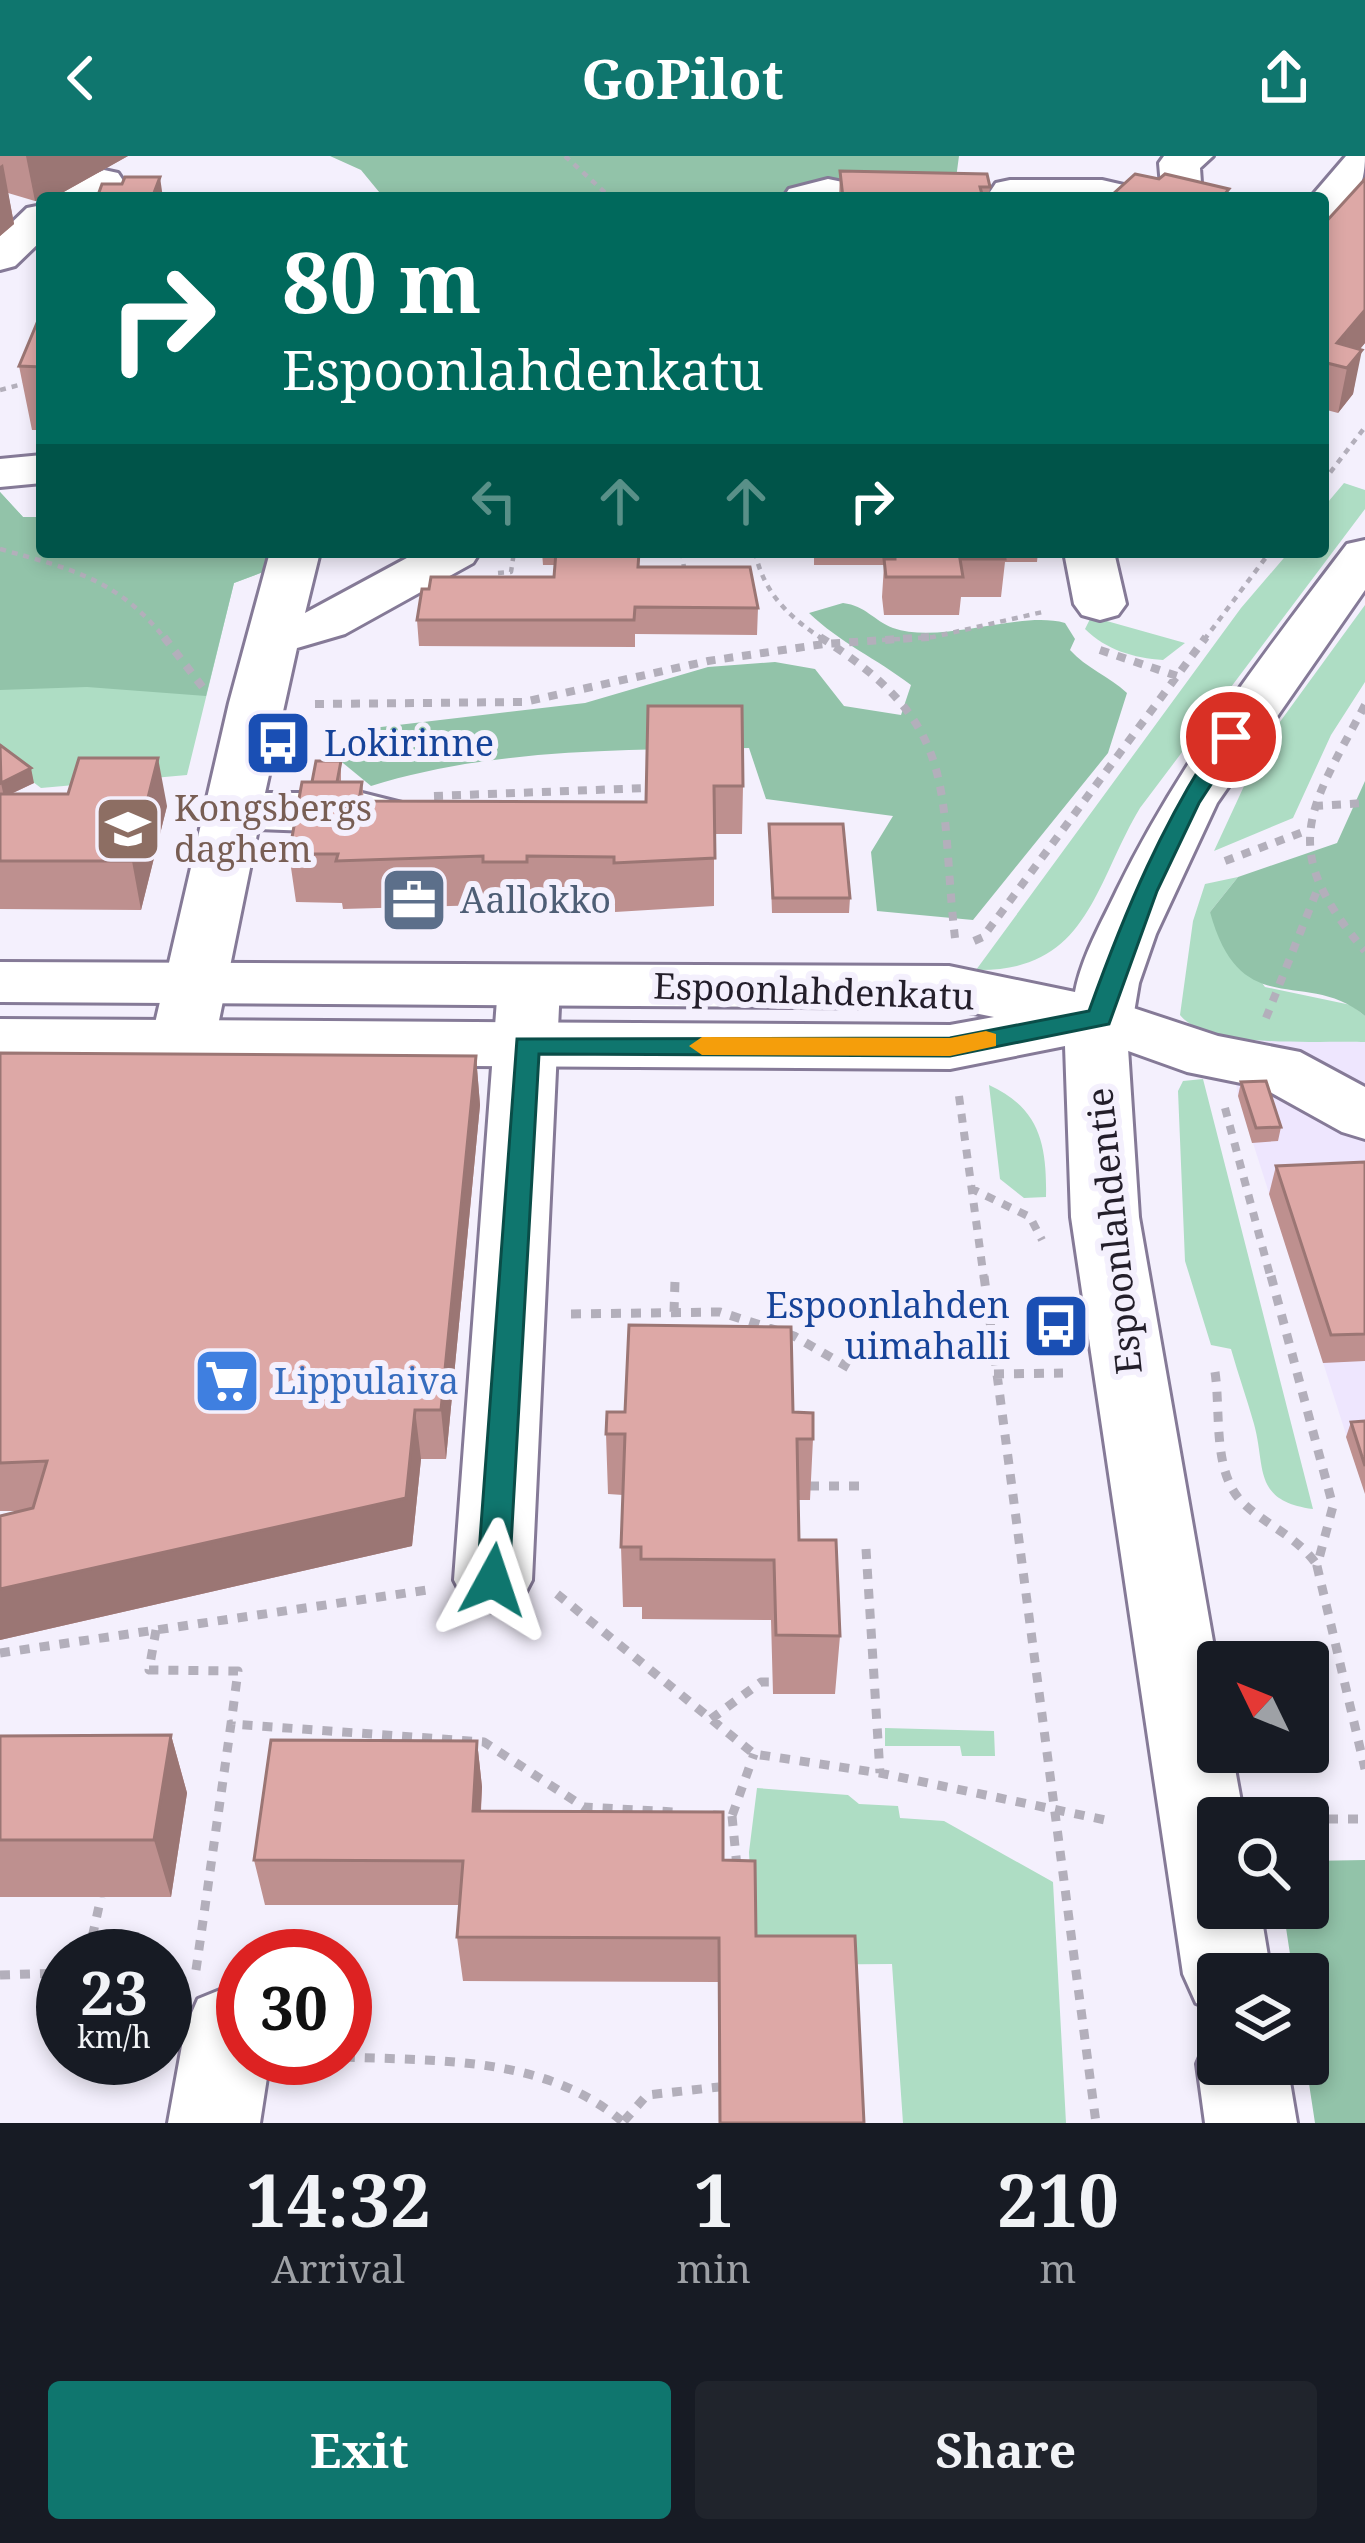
<!DOCTYPE html>
<html lang="en">
<head>
<meta charset="utf-8">
<style>
	:root { --surface:#171b24; --page:#20242c; --text:#f1f3f6; --muted:#9ea1a6; --accent:#0f766e }
	body { margin:0; font-family:"Noto Serif",serif; background:var(--page); color:var(--text); height:100vh; display:flex; flex-direction:column; font-size:45px; white-space:nowrap }
	* { box-sizing:border-box; margin:0 }
	p { font-size:39px; color:var(--muted) }
	.icon { flex:none; width:66px; height:66px; fill:none; stroke:currentColor; stroke-width:2; stroke-linecap:round; stroke-linejoin:round }
	.map { position:relative; height:1967px; overflow:hidden }
	.drawer { display:flex; flex-direction:column; background:var(--surface); flex:1 }
	.drawer>* { flex:none }
	.guide { position:absolute; left:36px; top:36px; width:1293px; height:366px; border-radius:12px; box-shadow:0 6px 18px #0003; background:#00695c; color:#fff; overflow:hidden }
	.needle { width:78px; rotate:313deg }
	.tools { position:absolute; left:1197px; top:1485px; display:grid; gap:24px }
	.tools a { display:grid; place-items:center; width:132px; height:132px; border-radius:12px; background:var(--surface); box-shadow:0 6px 18px #0003; font-size:60px }
	.speed { position:absolute; left:36px; top:1773px; display:flex; gap:24px; font-size:60px; font-weight:700; text-align:center }
	.speed>* { display:grid; place-content:center; width:156px; height:156px; border-radius:50%; background:var(--surface); box-shadow:0 6px 18px #0003; line-height:1 }
	.speed small { font-size:30px; font-weight:400 }
	.speed .limit { border:18px solid #d22; background:#fff; color:#111 }
	.pin { position:absolute; display:grid; place-items:center; width:102px; height:102px; color:#fff; margin:-51px; border:6px solid #fff; border-radius:50%; box-shadow:0 3px 12px #0007 }
	.me { position:absolute; width:132px; margin:-66px; rotate:5deg; stroke-linejoin:round; filter:drop-shadow(0 0 9px #0008) }
	.turn { display:flex; align-items:center; gap:42px; height:252px; padding:0 48px; font-size:54px }
	.turn .icon { width:156px; height:156px; stroke-width:2.5 }
	.turn b { display:block; font-size:84px; line-height:102px }
	.lanes { display:flex; align-items:center; height:114px; padding:0 48px; background:#0003; justify-content:center; gap:60px; direction:ltr }
	.lanes .off { opacity:.35 }
	.eta { display:flex; justify-content:space-evenly; align-items:center; height:204px; text-align:center }
	.eta b { font-size:72px; font-weight:700; line-height:84px }
	.primary-button { display:flex; gap:24px; margin-top:auto; padding:24px 48px }
	.primary-button a { flex:1; height:138px; border-radius:12px; background:var(--accent); color:#fff; font-size:48px; font-weight:700; line-height:138px; text-align:center }
	.primary-button a+a { background:var(--page); color:var(--text) }
	header { display:flex; justify-content:space-between; align-items:center; height:156px; padding:0 48px; background:var(--accent); color:#fff; font-size:54px; font-weight:700 }
	.map>svg:first-child { display:block }
	.built { fill:#eee6fe }
	.green { fill:#aeddc4 }
	.forest { fill:#92c3a9 }
	.lines { fill:none; stroke-linecap:round; stroke-linejoin:round }
	.minor-casing { stroke:#857a97; stroke-width:6 }
	.major-casing { stroke:#857a97; stroke-width:6 }
	.path-far2 { stroke:#b3afbb; stroke-width:4.5; stroke-dasharray:6 6; stroke-linecap:butt }
	.path-far1 { stroke:#b3afbb; stroke-width:8; stroke-dasharray:9 9; stroke-linecap:butt }
	.path { stroke:#b3afbb; stroke-width:9; stroke-dasharray:10 10; stroke-linecap:butt }
	.minor { fill:#fff; fill-rule:evenodd }
	.major { fill:#fff; fill-rule:evenodd }
	.wall { fill:#be908f }
	.shaded-wall { fill:#9b7674 }
	.building { fill:#dda8a6; stroke:#9b7674; stroke-width:3 }
	.route { fill:#0f766e; stroke:#0a4d48; stroke-width:3 }
	.slow { fill:#f59e0b }
	.labels { text-anchor:middle; stroke-width:12; stroke-linejoin:round; paint-order:stroke }
	.transit-label { font-size:36px; fill:#164399; stroke:#f4f0fd; text-anchor:start }
	.education-label { font-size:36px; fill:#785e54; stroke:#f4f0fd; text-anchor:start }
	.service-label { font-size:36px; fill:#4e5e75; stroke:#f4f0fd; text-anchor:start }
	.street-label { font-size:36px; fill:#231e2a; stroke:#f4f0fd }
	.shop-label { font-size:36px; fill:#366cbe; stroke:#f4f0fd; text-anchor:start }
</style>
</head>
<body>
<header><svg class="icon" aria-label="back" viewBox="0 0 24 24"><path d="M15 5l-7 7 7 7"/></svg>GoPilot<svg class="icon" aria-label="share" viewBox="0 0 24 24"><path d="M12 15V3M7 8l5-5 5 5M5 13v7h14v-7"/></svg></header>
<div class="map">
<svg width="1365" height="1967" viewBox="0 0 1365 1967">
	<rect width="100%" height="100%" fill="#f4f0fd"/>
	<path class="built" d="M1228 881 1365 886V1338L1238 940Z"/>
	<path class="green" d="M1344 327 1365 334V353L1140 652C1094 729 1088 816 976 814L1241 452 1289 396H1323V352Z
		M0 336 23 361H42V396H267L263 416 234 427 187 619 41 632 0 601Z
		M1365 449V526L1331 579 1293 662 1214 695 1263 589Z
		M1091 461 1096 462 1185 487 1163 504C1134 502 1106 494 1085 473Z
		M1238 721 1210 756 1265 831 1351 849 1365 860V886C1321 884 1208 894 1180 859L1193 765 1205 728Z
		M1203 923 1313 1353C1252 1345 1266 1311 1254 1268 1247 1243 1238 1218 1231 1193L1211 1189 1185 1105 1178 935 1183 925Z
		M989 929C1040 952 1047 989 1046 1041L1024 1042 1000 1023Z
		M885 1572 994 1575 995 1600H962L960 1590H885Z
		M757 1632 848 1639 859 1648 898 1650 900 1662 944 1665 1053 1726 1066 1967H903L892 1808 754 1809 749 1696Z"/>
	<path class="forest" d="M330 0H959L955 30 818 29 769 42H384L361 14Z
		M0 336 23 361H42V396H267L263 416 234 427 206 540 87 531 0 534Z
		M843 447C866 450 873 464 893 472 942 489 1020 454 1065 467L1075 483 1070 494C1086 512 1109 520 1127 537L1108 597 973 764 877 755 871 696 893 660 766 643 749 592C623 594 493 592 371 630L332 598 364 573 585 547 708 511 775 506 815 513 844 550 901 559 911 529C877 503 839 486 809 457Z
		M1365 625V860C1306 810 1241 869 1210 756L1238 721 1337 687Z
		M1365 1704V1967H1315L1306 1908 1308 1818H1293L1283 1752H1308V1705Z"/>
	<g class="lines">
		<g class="minor-casing">
			<path id="minor" d="M1164 0H1213L1200 12 1202 42H1162L1159 7Z
				M1346 0H1365C1365 29 1354 58 1323 65V42H1310Z
				M104 14 118 17 124 26C108 48 80 42 55 42L61 33Z
				M828 23 877 33 883 42H783L789 33Z
				M1010 24H1102L1141 33 1147 42H994L990 36 996 27Z
				M42 49V84L15 110 0 114V78L27 52Z
				M42 299V327L0 331V303Z
				M270 396H320L305 457 418 396H480L473 407 345 478 297 492 265 637H362L406 648 415 660 406 672 386 678 258 673 214 889 204 904 182 911 160 904 150 889 229 547Z
				M1064 396H1114L1126 448 1118 459 1100 464 1082 459 1074 448Z
				M529 809 551 815 560 830 532 1424 520 1447 493 1456 466 1447 454 1424 498 830 507 815Z
				M1100 841 1218 880 1300 896 1365 931V983L1342 976 1261 931 1187 916 1078 877 1069 862 1078 847Z
				M230 1830 243 1835V1902H270L260 1967H168L185 1873 198 1843Z"/>
		</g>
		<g class="major-casing">
			<path id="major" d="M1365 384V434L1217 647 1156 778 1139 827 1128 892 1139 1061 1218 1514V1596H1232L1244 1662H1218V1752H1260L1271 1818H1218V1856L1196 1847 1183 1818 1071 1061 1065 890 950 913 0 907V863L950 869 994 861 949 852 0 846V806L949 810 1075 836C1082 800 1102 766 1117 734 1179 607 1262 500 1347 388Z
				M1218 1874V1908H1287L1297 1967H1205L1197 1908 1210 1877Z"/>
		</g>
		<path class="path-far2" d="M565 0 611 42
			M0 234 42 223
			M1323 326 1365 271
			M0 393C71 413 118 423 166 484
			M682 396 684 412H689
			M755 396C764 438 789 461 824 484
			M498 417 511 416 514 396
			M882 484 933 481 1047 455
			M1204 484 1270 396"/>
		<path class="path-far1" d="M164 481 204 533
			M820 481C963 571 938 632 955 782
			M1100 494 1177 520
			M315 548 524 546 708 505 824 488 929 481
			M1365 549C1308 656 1277 692 1365 795
			M434 640 648 632
			M1314 650 1365 647
			M1225 705 1306 675
			M974 785 983 781 1206 481
			M1266 862 1318 732
			M959 940 984 1123
			M1225 952 1271 1123
			M970 1032 1030 1061 1042 1084"/>
		<path class="path" d="M984 1120 1096 1967
			M1271 1120 1333 1350 1317 1410 1365 1613
			M674 1156 675 1125
			M571 1158 720 1156 794 1180 856 1216
			M1215 1216C1221 1256 1212 1317 1243 1347 1267 1370 1297 1380 1317 1409
			M994 1218 1063 1217
			M809 1330H862
			M866 1393 880 1617
			M557 1438 754 1598 880 1617 1110 1665
			M156 1474 149 1514 238 1515 231 1568
			M0 1497 427 1434
			M711 1563 761 1526H772
			M713 1659 732 1660 754 1598
			M732 1660 737 1711
			M1308 1663H1365
			M88 1800 101 1741
			M196 1814 231 1568 484 1586 584 1651 674 1656
			M0 1819 63 1817
			M345 1901C441 1905 547 1900 624 1967
			M624 1965 647 1939 719 1931"/>
		<use href="#minor" class="minor"/>
		<use href="#major" class="major"/>
	</g>
	<path class="wall" d="M0 0H128L53 42H42L35 45 8 37 14 68 0 80Z
		M840 15 990 31 989 42H839Z
		M1365 23V187L1360 193 1353 238 1338 257 1323 253V69Z
		M42 155V274H32L19 210Z
		M542 396H640L639 411 758 452 757 479 635 478V491L419 490 417 464 554 421 555 409H543Z
		M814 396H1038L1037 406H1005L1001 441H961L959 459H884L882 441 884 409H814Z
		M648 550 743 630 742 678H714V750L615 756V749H530L529 755H486V749L343 753 342 747 296 746 289 698 312 626 341 605V626H362L364 645 646 646Z
		M0 589 34 627 11 638 167 650 141 754 0 753Z
		M769 668 850 742 849 757H772Z
		M0 897 476 900 480 949 446 1303H421L412 1390 0 1484V1360L24 1355H0Z
		M1241 926 1281 971 1278 985 1252 987 1238 940Z
		M1365 1006V1205L1323 1207 1269 1038 1276 1010Z
		M793 1256 813 1283 810 1344H798L799 1384 840 1480 835 1538H773L771 1464 642 1463V1451H623L621 1391 623 1339 608 1338 606 1278Z
		M1365 1265V1338L1346 1281 1351 1266Z
		M171 1579 187 1637 171 1741H0V1580Z
		M477 1585 482 1631 481 1655 723 1704 756 1780 864 1967H719L718 1826 463 1825 457 1781 459 1749H265L254 1704Z"/>
	<path class="shaded-wall" d="M26 0H128L53 42H42V44L35 45Z
		M3 8 14 68 0 80V10Z
		M160 21 163 42H152Z
		M1365 154V187L1344 212 1337 187Z
		M1362 194 1353 238 1338 257 1347 212Z
		M158 602 167 650 141 754 132 705Z
		M31 612 34 627 4 641 1 627Z
		M476 900 480 949 446 1303 441 1254Z
		M415 1254 421 1303 412 1390 0 1484V1433Z
		M171 1579 187 1637 171 1741 154 1684Z
		M477 1585 482 1631 478 1700 473 1655Z"/>
	<path class="building" d="M840 15 987 18 990 31H980L983 42H843Z
		M1135 18 1159 23 1165 18 1229 33 1224 39 1237 42H1125L1112 39Z
		M125 21H160L152 42H97L102 28H122Z
		M1365 23V154L1337 187 1362 194 1347 212 1323 206V69Z
		M42 155V211L19 210Z
		M556 396H639L638 411H750L758 452 635 451 634 464H417L422 433H429L431 421H554Z
		M895 396H1004L1005 403H960L963 421H886L884 403H895Z
		M648 550H742L743 630H714L715 702 614 707V701L527 700V706H483V700L336 705 338 698H289L302 626H362L359 645 646 646Z
		M0 589 31 612 1 627Z
		M79 602H158L132 705H0V638H68Z
		M316 605H341L337 626H312Z
		M769 668H843L850 742H773Z
		M0 897 476 900 441 1254H415L406 1342 0 1433V1360L33 1352 47 1305 0 1307Z
		M1266 925 1281 971 1256 972 1241 926Z
		M1365 1006V1178L1331 1179 1276 1010Z
		M629 1169 791 1171 793 1256 813 1257V1283H797L799 1384H836L840 1480 776 1479 774 1404 641 1403V1391H621L625 1278H606L607 1256H625Z
		M1365 1265V1310L1351 1266Z
		M171 1579 154 1684H0V1580Z
		M271 1584 477 1585 473 1655 723 1656V1704L755 1705 756 1780H855L864 1967H720L719 1782 457 1781 463 1705 254 1704Z"/>
	<path class="route" d="M1231 574 1242 581 1199 647 1157 735 1109 868 950 900 539 898 509 1424 504 1434H481L477 1424 517 883 950 882 1089 855C1125 755 1163 664 1223 576Z"/>
	<path class="slow" d="M986 875 996 878V890L950 900 702 899 689 890 702 881 950 882Z"/>
	<defs>
		<g id="bus-square" transform="scale(3.45)"><rect x="-9" y="-9" width="18" height="18" rx="4" fill="#1a4fb4" stroke="#f4f0fd"/><path d="M-5-6H5V4H4V6H2V4H-2V6H-4V4H-5ZM-3.5-4V0h7V-4ZM-3.5 1.2v1.5H-2V1.2ZM2 1.2v1.5H3.5V1.2Z" fill="#fff"/></g>
		<g id="school-square" transform="scale(3.45)"><rect x="-9" y="-9" width="18" height="18" rx="4" fill="#8d6e63" stroke="#f4f0fd"/><path d="M0-5L7-2L0 1L-7-2ZM-4 1L0 2.5L4 1V4Q0 6-4 4Z" fill="#fff"/></g>
		<g id="office-square" transform="scale(3.45)"><rect x="-9" y="-9" width="18" height="18" rx="4" fill="#5c6f8a" stroke="#f4f0fd"/><path d="M-6-3h4V-5.5h4V-3h4V5H-6ZM-1-4.5V-3h2v-1.5ZM-6 0V1H6V0Z" fill="#fff"/></g>
		<g id="supermarket-square" transform="scale(3.45)"><rect x="-9" y="-9" width="18" height="18" rx="4" fill="#3f7fe0" stroke="#f4f0fd"/><path d="M-6-5.5h2.5l.6 2H6L4.5 2H-2.5L-4.4-4H-6ZM-1.5 3.2a1.3 1.3 0 1 0 .1 0ZM3 3.2a1.3 1.3 0 1 0 .1 0Z" fill="#fff"/></g>
	</defs>
	<g fill-rule="evenodd">
		<use href="#bus-square" x="278" y="587"/>
		<use href="#school-square" x="128" y="673"/>
		<use href="#office-square" x="414" y="744"/>
		<use href="#bus-square" x="1056" y="1170"/>
		<use href="#supermarket-square" x="227" y="1225"/>
	</g>
	<g class="labels">
		<g class="transit-label">
			<text x="324" y="600">Lokirinne</text>
			<text x="1010" y="1162" text-anchor="end">Espoonlahden<tspan x="1010" dy="41">uimahalli</tspan></text>
		</g>
		<g class="education-label">
			<text x="174" y="665">Kongsbergs<tspan x="174" dy="41">daghem</tspan></text>
		</g>
		<g class="service-label">
			<text x="460" y="757">Aallokko</text>
		</g>
		<g class="street-label">
			<text transform="translate(814 835) rotate(2)" y="13">Espoonlahdenkatu</text>
			<text transform="translate(1114 1075) rotate(-96)" y="13">Espoonlahdentie</text>
		</g>
		<g class="shop-label">
			<text x="274" y="1238">Lippulaiva</text>
		</g>
	</g>
</svg>
<div class="tools">
<a><svg class="needle" viewBox="-14 -14 28 28"><path d="M0-13l5 13h-10z" fill="#e53935"/><path d="M0 13l5-13h-10z" fill="#9ea1a6"/></svg></a>
<a><svg class="icon" aria-label="search" viewBox="0 0 24 24"><circle cx="10" cy="10" r="6"/><path d="M15 15l6 6"/></svg></a>
<a><svg class="icon" aria-label="layers" viewBox="0 0 24 24"><path d="M12 4l9 5-9 5-9-5zM3 14l9 5 9-5"/></svg></a>
</div>
<div class="speed"><div>23<small>km/h</small></div><div class="limit">30</div></div>
<div class="pin" style="left:1231px;top:581px;background:#d93025"><svg class="icon" aria-label="arrive" viewBox="0 0 24 24"><path d="M6 21V4h12l-3 4 3 4H6"/></svg></div>
<svg class="me" style="left:493px;top:1424px" viewBox="-20 -20 40 40"><path d="M0-17L14 15 0 8-14 15z" fill="#0f766e" stroke="#fff" stroke-width="4"/></svg>
<div class="guide">
<div class="turn"><svg class="icon" aria-label="right" viewBox="0 0 24 24"><path d="M7 20v-9h11M14 6l5 5-5 5"/></svg><div><b>80 m</b>Espoonlahdenkatu</div></div>
<div class="lanes"><svg class="icon off" aria-label="left" viewBox="0 0 24 24"><path d="M17 20v-9H6M10 6l-5 5 5 5"/></svg><svg class="icon off" aria-label="ahead" viewBox="0 0 24 24"><path d="M12 20V5M6 11l6-6 6 6"/></svg><svg class="icon off" aria-label="ahead" viewBox="0 0 24 24"><path d="M12 20V5M6 11l6-6 6 6"/></svg><svg class="icon" aria-label="right" viewBox="0 0 24 24"><path d="M7 20v-9h11M14 6l5 5-5 5"/></svg></div>
</div>
</div>
<section class="drawer">
<div class="eta">
<div><b>14:32</b><p>Arrival</p></div>
<div><b>1</b><p>min</p></div>
<div><b>210</b><p>m</p></div>
</div>
<div class="primary-button"><a>Exit</a><a>Share</a></div>
</section>
</body>
</html>
